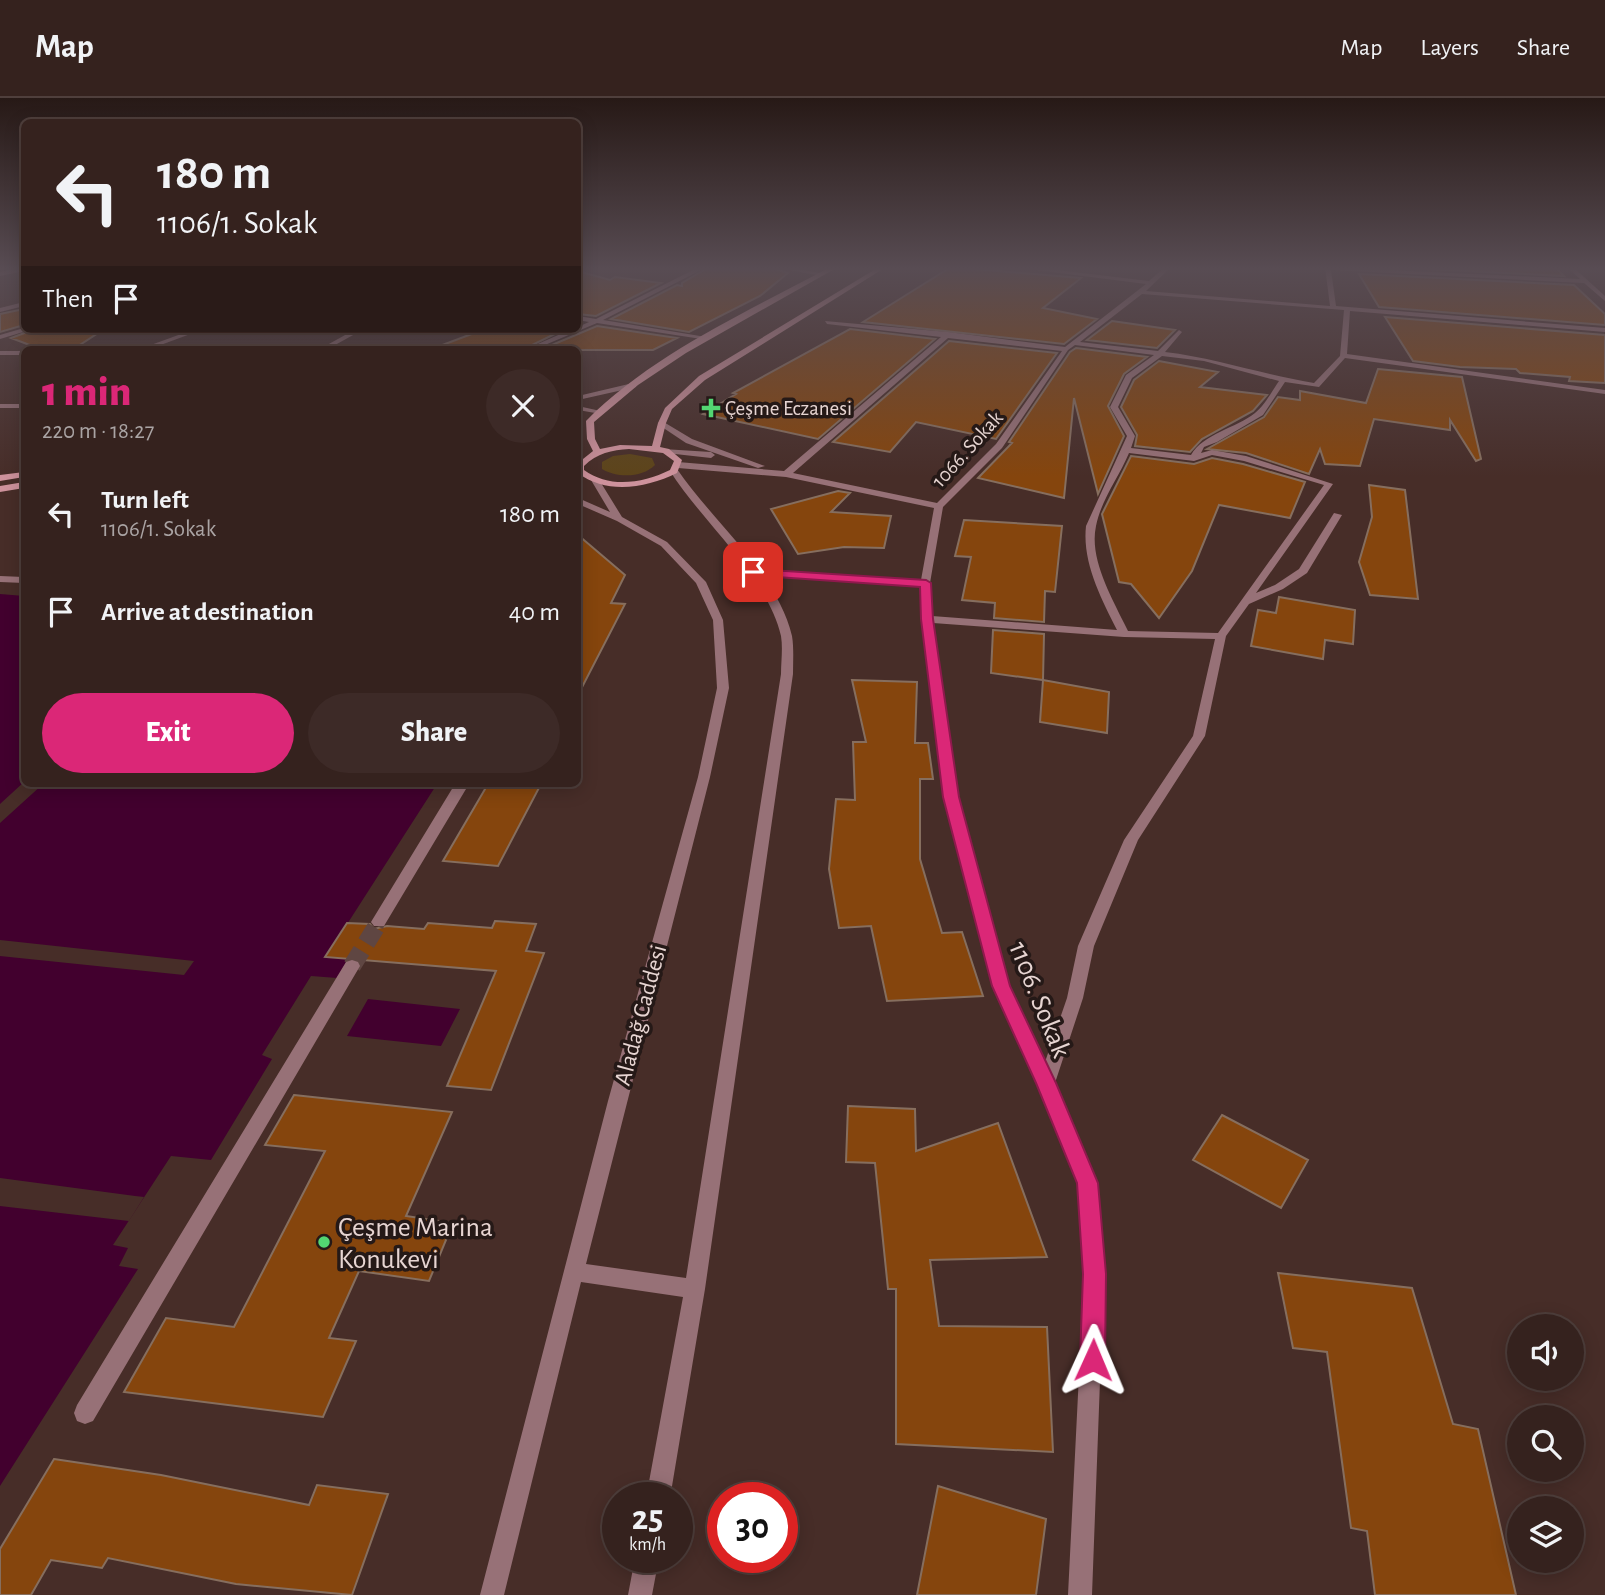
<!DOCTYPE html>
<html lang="en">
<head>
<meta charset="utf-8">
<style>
	:root { --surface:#35221e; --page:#3d2a27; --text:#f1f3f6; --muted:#aaa4a4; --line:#4f3f3c; --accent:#db2777 }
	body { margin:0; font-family:"Alegreya Sans",sans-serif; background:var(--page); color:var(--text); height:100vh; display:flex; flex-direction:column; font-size:26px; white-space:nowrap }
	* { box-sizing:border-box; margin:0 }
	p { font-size:23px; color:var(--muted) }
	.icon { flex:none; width:38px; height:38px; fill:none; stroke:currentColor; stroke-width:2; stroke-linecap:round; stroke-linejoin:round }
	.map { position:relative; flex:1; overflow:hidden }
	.panel { position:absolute; left:21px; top:248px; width:560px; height:441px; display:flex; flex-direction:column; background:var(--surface); border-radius:10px; box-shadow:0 4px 18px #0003,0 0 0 2px var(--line) }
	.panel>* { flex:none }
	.hud { position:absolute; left:21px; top:21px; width:560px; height:214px; border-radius:10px; box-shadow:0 4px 18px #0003,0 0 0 2px var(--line); background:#35221e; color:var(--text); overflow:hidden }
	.controls { position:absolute; left:1507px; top:1216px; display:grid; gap:14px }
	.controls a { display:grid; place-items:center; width:77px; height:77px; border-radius:50%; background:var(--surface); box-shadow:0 4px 18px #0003,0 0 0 2px var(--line); font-size:35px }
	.speed { position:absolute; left:602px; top:1384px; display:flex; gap:14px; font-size:35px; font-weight:700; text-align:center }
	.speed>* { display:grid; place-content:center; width:91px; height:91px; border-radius:50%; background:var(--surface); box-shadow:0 4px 18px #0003,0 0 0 2px var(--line); line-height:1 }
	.speed small { font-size:18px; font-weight:400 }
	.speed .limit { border:10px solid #d22; background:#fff; color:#111 }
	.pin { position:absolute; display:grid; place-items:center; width:60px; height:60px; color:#fff; margin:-30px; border-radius:14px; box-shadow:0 4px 10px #0006 }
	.me { position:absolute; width:77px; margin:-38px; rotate:1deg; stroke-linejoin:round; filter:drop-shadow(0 0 5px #0008) }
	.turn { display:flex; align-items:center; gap:24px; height:147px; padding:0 21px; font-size:32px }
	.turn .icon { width:91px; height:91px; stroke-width:2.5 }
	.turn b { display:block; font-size:49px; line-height:60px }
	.then { display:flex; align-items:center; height:66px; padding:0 21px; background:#0003; gap:14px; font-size:26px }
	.round { display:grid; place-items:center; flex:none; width:74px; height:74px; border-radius:37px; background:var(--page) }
	.overview { display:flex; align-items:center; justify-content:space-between; height:119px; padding:0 21px }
	h1 { font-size:42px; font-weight:800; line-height:52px; color:var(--accent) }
	.primary-button { display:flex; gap:14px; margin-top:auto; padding:14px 21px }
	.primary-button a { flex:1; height:80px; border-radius:42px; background:var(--accent); color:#fff; font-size:28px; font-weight:800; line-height:80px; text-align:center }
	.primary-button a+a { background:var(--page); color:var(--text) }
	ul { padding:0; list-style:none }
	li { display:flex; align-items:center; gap:21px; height:98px; padding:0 21px }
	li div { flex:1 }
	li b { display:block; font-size:26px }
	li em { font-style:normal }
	header { display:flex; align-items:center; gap:42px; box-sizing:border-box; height:98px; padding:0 35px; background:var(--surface); border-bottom:2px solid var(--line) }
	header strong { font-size:33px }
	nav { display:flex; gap:38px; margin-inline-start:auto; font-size:24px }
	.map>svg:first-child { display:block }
	.green { fill:#5d441a }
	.water { fill:#42002e }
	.pier { fill:#472d28 }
	.building { fill:#85450d; stroke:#866e5e; stroke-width:2 }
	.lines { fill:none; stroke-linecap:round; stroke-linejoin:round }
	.pedestrian-tunnel-far1 { stroke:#5f4642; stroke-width:13; stroke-dasharray:13 7; stroke-linecap:butt }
	.pedestrian-tunnel { stroke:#5f4642; stroke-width:18; stroke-dasharray:18 9; stroke-linecap:butt }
	.pedestrian { fill:#977177; fill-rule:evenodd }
	.minor { fill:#977177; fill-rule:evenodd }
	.tertiary { fill:#977177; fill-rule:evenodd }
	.secondary { fill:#ce929c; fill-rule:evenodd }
	.route { fill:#db2777; stroke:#8e194d; stroke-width:2 }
	.poi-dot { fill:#53d672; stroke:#251917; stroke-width:2.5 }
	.labels { text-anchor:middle; stroke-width:7; stroke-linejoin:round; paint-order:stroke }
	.far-poi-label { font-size:21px; fill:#e7d5d2; stroke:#251917; text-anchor:start }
	.far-street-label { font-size:21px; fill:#e7d5d2; stroke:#251917 }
	.street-label { font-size:24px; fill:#e7d5d2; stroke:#251917 }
	.near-street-label { font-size:28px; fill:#e7d5d2; stroke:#251917 }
	.near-poi-label { font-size:28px; fill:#e7d5d2; stroke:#251917; text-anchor:start }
</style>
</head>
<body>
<header>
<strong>Map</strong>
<nav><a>Map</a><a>Layers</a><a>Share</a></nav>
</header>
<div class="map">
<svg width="1605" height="1497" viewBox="0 0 1605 1497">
	<rect width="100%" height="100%" fill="#472d28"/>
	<path class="green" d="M630 356 652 360 655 367C642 380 617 380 602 371V364L613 358Z"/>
	<path class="water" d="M0 496 24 498V686H437L326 859 348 861 337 880 311 878 262 957 272 961 211 1062 171 1058 113 1147 128 1150 119 1168 138 1171 0 1388Z
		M368 901 460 911 441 948 347 938Z"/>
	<path class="pier" d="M24 684V686H43L0 725V706Z
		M0 842 194 863 184 877 0 858Z
		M0 1080 135 1098 144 1099 129 1123 0 1108Z"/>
	<path class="building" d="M709 169H769L788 175 760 198 689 234 611 221 677 187 682 188V185Z
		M951 169 1081 180 1043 210 1097 221 1064 246 863 224Z
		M1384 169H1555L1564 178Z
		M578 173 610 182 615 179 661 185 596 218 578 216Z
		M1359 176 1574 187 1605 216V227L1379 209Z
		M24 211V227L0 234V216Z
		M1385 219 1605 237V285L1569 283 1570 279 1520 275 1516 271 1460 269 1413 263Z
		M1112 223 1175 232 1157 250 1087 242Z
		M597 228 677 240 653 252H540Z
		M35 231H85L98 235 72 252H43L11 240Z
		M485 231H565L522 252H437V249Z
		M850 231 935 241 818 341 703 316 736 296 733 295Z
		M949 243 1057 255 996 341 916 324 890 354 833 344Z
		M1076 250 1147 259 1124 276 1108 308 1124 338 1098 396 1074 300 1064 400 978 380 1012 345 1009 344 1070 254Z
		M1159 263 1218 274 1200 289 1267 297 1253 313 1202 341 1190 354 1135 348 1137 337 1121 309 1134 282Z
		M1378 271 1462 279 1481 361 1476 363 1450 322V332L1374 321 1360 368 1325 366 1320 351 1309 376 1246 355 1207 351 1264 319 1278 299 1300 302V293L1366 305Z
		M1131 358 1194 366 1212 360 1243 366 1305 384 1290 420 1219 407 1192 473 1159 520 1131 486 1119 484 1102 416Z
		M1369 387 1405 392 1418 501 1370 497 1359 464 1372 419Z
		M838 393 850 395 831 414 891 418 884 450 844 449 798 456 771 411Z
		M964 422 1062 428 1055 494 1045 493 1044 524 994 520 995 505 962 502 971 459 955 458Z
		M578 437 625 477 611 505 625 506 578 597Z
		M1279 499 1355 512 1353 546 1325 542 1323 561 1251 548 1258 512 1276 515Z
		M993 532 1044 536 1043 582 991 575Z
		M852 582 917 584 915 645H928L933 681H920V761L942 835 962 834 983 898 887 903 871 828 839 830 829 771 836 701 855 702 853 644H866Z
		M1043 582 1109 594 1107 635 1040 624Z
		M488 686H541L498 768 443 763Z
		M495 823 536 826 526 853 544 855 491 992 447 988 496 873 325 859 347 825 370 826 374 831 387 828 424 831 428 825 492 830Z
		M294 997 452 1014 406 1118 453 1125 429 1183 359 1173 329 1240 356 1243 323 1319 124 1294 166 1220 234 1229 325 1053 265 1047Z
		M848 1008 915 1011 916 1053 998 1025 1047 1159 930 1162 939 1228 1047 1229 1053 1354 896 1346V1191H888L875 1065 846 1064Z
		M1222 1017 1308 1062 1281 1110 1193 1062Z
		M1278 1175 1412 1190 1453 1326 1478 1331 1516 1497H1375L1367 1433 1351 1430 1327 1254 1293 1250Z
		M54 1361 161 1377 309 1407 317 1387 388 1396 352 1497 236 1486 108 1460 102 1470 51 1462 31 1497H0V1451Z
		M938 1388 1046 1421 1036 1497H917Z"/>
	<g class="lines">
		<path class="pedestrian-tunnel-far1" d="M377 828 379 824"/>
		<path class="pedestrian-tunnel" d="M352 868 378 826"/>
		<path class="pedestrian" d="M0 478 24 479V485L0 484Z
			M455 686H469L384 828H374L371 824Z
			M352 862 358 864 360 868 93 1323 85 1326 77 1323 74 1315 77 1307 346 864Z"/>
		<path class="minor" d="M24 169V173L0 178V174Z
			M699 169H707L603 222 706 239 708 242 597 225 533 252H524L572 231H578V229L589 224 578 222V218L596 221Z
			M772 169H787L825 176 822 178Z
			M1013 169H1032L1149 183 1165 169H1171L1146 193 1330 208 1325 169 1580 181 1567 169H1573L1605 198V203L1584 185 1331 172 1336 208 1605 230V234L1350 213 1347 256 1605 292V296L1345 260 1319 289 1285 284 1263 317 1217 344 1204 349 1201 355 1212 352 1246 358 1333 386 1256 495 1275 487 1299 471 1334 415 1342 417 1307 475 1283 491 1249 506 1226 538 1205 638 1138 742 1094 848 1083 900 1055 985 1096 1085 1104 1176 1092 1497H1068L1084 1176 1078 1085 1037 985 993 888 944 700 922 521 920 488 753 477 748 474 753 471 921 482 934 410 786 379 678 370 674 367 678 364 784 373 941 239 827 226 825 223 948 234 1065 249 1146 186ZM1142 196 1344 212 1340 258 1314 285C1264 277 1216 260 1165 254L1182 234 1179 232 1158 253 1080 244ZM948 240 1062 253 996 346 937 405 793 375ZM1075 247 1154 257 1126 277 1110 309 1127 338 1086 428C1082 464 1101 500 1117 532L932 518 930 485 943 409 1002 350 1068 252ZM1162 258 1204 263 1279 283C1272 293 1265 307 1255 315 1236 330 1203 336 1191 357L1131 350 1135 338 1118 309 1132 280ZM1129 355 1194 363 1212 357 1244 363 1324 387 1218 535 1128 533 1124 525C1111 498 1089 460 1096 428 1101 402 1119 379 1129 355ZM933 525 1124 539 1215 541 1193 638 1124 742 1078 848 1067 900 1045 964 1009 888 958 700Z
			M24 204V208L0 214V210Z
			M24 230 33 231 0 241V237Z
			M195 231H204L147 252H137Z
			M356 231H364L326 252H318Z
			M0 253H24V257H0Z
			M633 285H636V289L578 302V298Z
			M0 306H24V310H0Z
			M578 308 605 314 601 316 578 312Z
			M662 323 692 341 765 368 758 370 686 345 659 327 658 325Z
			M663 351 711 354 715 357 711 360 666 355 662 353Z"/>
		<path class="tertiary" d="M671 371H677C713 424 777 475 792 538 794 550 793 564 793 576L705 1191 670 1400H646L683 1199 581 1184 504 1497H480L608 1003 698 679 717 590 713 522 696 485 661 448 617 423 578 406V400L610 414 591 382 595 379 598 380 622 419 667 444 706 484 723 522 729 590 710 679 586 1166 686 1180 781 576C781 564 783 550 781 538 767 478 703 425 670 373Z
			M635 1460H659L652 1497H628Z"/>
		<path class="secondary" d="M830 169H838L686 255 638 287 594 324 595 341 600 351 620 347 652 348 658 325 665 310 699 278 879 169H886L705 282 672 311 666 325 660 349 669 351 682 362 677 375C646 390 607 397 578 375V365L593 353 587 341 586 323C652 256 749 213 830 169ZM629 351 663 355 674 363 670 372C643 385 610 391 584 372V368C597 355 612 352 629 351Z
			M24 374V379L0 383V377Z
			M24 384V390L0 394V388Z"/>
	</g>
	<linearGradient id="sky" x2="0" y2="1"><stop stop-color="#271916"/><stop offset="0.45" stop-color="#584c53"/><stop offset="1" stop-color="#584c53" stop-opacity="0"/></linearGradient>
	<rect width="1605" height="379" fill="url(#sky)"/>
	<path class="route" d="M753 471 926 482 931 485 933 521 959 699 1010 888 1056 985 1098 1085 1106 1176 1105 1262 1101 1270 1093 1274 1084 1270 1080 1262 1083 1176 1077 1085 1036 985 992 888 943 699 921 521 920 489 749 477V472Z"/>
	<g class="poi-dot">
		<path d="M707.5 299.5h7v7h7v7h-7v7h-7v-7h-7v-7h7z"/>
		<circle cx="324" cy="1144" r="7"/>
	</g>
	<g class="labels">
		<g class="far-poi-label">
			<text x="725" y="317">Çeşme Eczanesi</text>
		</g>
		<g class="far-street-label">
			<text transform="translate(967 351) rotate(-48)" y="7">1066. Sokak</text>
		</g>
		<g class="street-label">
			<text transform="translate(640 917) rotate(-75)" y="8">Aladağ Caddesi</text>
		</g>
		<g class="near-street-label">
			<text transform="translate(1041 901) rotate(68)" y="10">1106. Sokak</text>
		</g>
		<g class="near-poi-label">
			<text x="338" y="1138">Çeşme Marina<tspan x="338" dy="32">Konukevi</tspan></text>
		</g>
	</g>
</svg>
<div class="controls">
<a><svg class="icon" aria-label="sound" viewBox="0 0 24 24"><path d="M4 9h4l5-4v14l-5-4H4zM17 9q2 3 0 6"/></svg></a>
<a><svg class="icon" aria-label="search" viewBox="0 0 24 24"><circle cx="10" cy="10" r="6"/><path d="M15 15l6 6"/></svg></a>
<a><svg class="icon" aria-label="layers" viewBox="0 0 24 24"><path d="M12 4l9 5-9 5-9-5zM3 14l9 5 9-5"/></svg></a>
</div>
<div class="speed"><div>25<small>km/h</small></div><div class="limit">30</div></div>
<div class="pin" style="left:753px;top:474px;background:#d93025"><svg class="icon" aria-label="arrive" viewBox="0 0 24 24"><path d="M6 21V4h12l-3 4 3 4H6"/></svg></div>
<svg class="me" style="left:1093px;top:1262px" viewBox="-20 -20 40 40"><path d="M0-17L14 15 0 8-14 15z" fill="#db2777" stroke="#fff" stroke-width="4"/></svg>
<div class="hud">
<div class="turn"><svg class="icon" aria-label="left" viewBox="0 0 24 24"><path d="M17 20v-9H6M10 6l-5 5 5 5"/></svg><div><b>180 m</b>1106/1. Sokak</div></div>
<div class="then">Then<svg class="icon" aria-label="arrive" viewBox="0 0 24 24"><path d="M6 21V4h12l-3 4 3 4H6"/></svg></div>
</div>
<section class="panel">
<div class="overview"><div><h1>1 min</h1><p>220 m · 18:27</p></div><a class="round"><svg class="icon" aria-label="close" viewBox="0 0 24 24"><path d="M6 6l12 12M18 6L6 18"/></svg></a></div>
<ul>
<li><svg class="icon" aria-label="left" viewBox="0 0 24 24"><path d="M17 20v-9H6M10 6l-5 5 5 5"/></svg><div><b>Turn left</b><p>1106/1. Sokak</p></div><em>180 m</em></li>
<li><svg class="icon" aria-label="arrive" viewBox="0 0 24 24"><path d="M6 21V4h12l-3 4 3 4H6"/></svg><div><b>Arrive at destination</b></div><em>40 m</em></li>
</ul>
<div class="primary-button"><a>Exit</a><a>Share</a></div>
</section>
</div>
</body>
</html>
